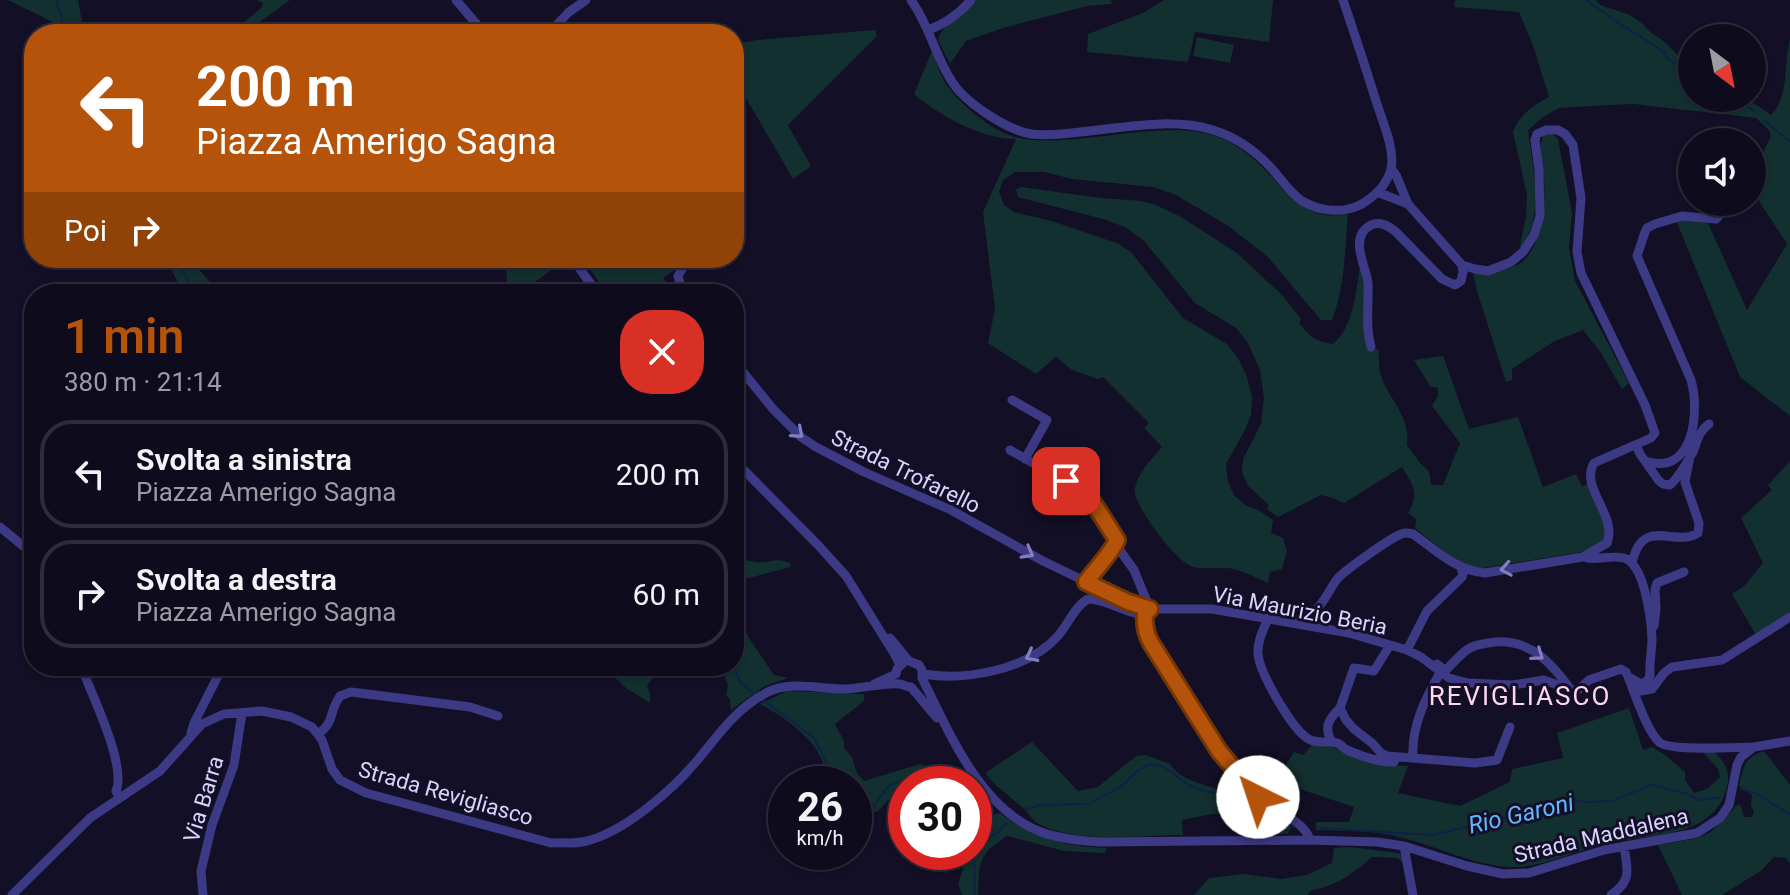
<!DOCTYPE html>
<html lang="it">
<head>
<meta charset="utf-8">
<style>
	:root { --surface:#0e0b1c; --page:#171425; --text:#f1f3f6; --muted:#9b9ba3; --line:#2e2b3b; --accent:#b45309 }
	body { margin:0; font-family:Roboto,sans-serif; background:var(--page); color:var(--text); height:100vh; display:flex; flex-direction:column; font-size:30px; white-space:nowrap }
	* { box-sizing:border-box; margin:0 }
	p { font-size:26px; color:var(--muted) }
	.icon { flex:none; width:44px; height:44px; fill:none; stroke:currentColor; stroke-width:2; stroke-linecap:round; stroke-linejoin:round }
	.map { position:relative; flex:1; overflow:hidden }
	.panel { position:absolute; left:24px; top:284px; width:720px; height:392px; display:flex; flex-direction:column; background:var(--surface); border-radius:32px; box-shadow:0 2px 6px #0004,0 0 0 2px var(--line) }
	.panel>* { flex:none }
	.banner { position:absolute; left:24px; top:24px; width:720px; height:244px; border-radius:32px; box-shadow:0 2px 6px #0004,0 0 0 2px var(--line); background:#b45309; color:#fff; overflow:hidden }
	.needle { width:52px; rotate:148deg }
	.fabs { position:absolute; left:1678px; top:24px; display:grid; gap:16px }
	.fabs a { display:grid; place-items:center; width:88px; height:88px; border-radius:50%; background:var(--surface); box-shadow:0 2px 6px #0004,0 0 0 2px var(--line); font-size:40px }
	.speed { position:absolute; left:768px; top:766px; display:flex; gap:16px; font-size:40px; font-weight:700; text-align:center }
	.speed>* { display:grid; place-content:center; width:104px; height:104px; border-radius:50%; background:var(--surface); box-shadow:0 2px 6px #0004,0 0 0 2px var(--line); line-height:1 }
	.speed small { font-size:20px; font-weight:400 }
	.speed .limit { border:12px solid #d22; background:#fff; color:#111 }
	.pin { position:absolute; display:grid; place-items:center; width:68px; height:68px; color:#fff; margin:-34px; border-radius:16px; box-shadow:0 4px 12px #0006 }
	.me { position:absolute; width:88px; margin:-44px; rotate:319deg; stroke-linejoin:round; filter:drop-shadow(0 0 6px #0008) }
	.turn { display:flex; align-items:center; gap:28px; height:168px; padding:0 40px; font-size:36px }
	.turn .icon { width:104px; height:104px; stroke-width:2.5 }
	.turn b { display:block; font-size:56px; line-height:68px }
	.then { display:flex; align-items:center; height:76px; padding:0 40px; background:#0003; gap:16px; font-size:30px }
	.round { display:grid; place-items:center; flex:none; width:84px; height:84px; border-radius:32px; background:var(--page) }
	.headline { display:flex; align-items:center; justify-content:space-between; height:136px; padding:0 40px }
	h1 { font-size:48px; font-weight:600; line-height:60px; color:var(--accent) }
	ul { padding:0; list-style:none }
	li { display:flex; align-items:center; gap:24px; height:108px; margin:0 16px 12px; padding:0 24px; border:4px solid var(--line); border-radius:32px }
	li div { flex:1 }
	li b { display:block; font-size:30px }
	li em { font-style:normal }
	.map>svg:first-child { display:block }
	.green { fill:#12302f }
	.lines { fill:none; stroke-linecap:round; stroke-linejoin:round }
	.stream { stroke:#0c2248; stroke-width:2 }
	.minor { stroke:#3d3a85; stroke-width:9 }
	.oneway { stroke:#837fbc }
	.route-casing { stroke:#753606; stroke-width:20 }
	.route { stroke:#b45309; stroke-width:14 }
	.labels { text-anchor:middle; stroke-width:6; stroke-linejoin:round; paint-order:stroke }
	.street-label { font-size:22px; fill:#d9d4ff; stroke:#130f26 }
	.water-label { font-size:24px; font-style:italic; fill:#62b6ff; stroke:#130f26 }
	.quarter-label { font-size:26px; letter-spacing:2px; fill:#ffd6f0; stroke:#130f26 }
</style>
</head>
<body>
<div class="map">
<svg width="1790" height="895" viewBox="0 0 1790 895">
	<rect width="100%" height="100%" fill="#130f26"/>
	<path class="green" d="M8 0H78L84 34H54L56 27 53 22Z
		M256 0H290L257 24 254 34H230L262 7 263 3Z
		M976 0H1111L1112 4 1087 6 1003 28 966 41 950 64 938 40C943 22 964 13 976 0Z
		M1164 0H1273L1269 42 1195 32 1188 62 1087 52 1088 34 1143 13Z
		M1455 0H1596L1600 5 1630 15 1643 24 1650 32 1662 40 1678 55 1692 58V98H1749L1752 102 1771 115C1790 95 1783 67 1790 39V416L1740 377 1676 220 1683 219 1708 223 1747 310 1787 244 1752 190V177L1771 136 1769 130 1756 118 1634 104 1591 106 1559 108 1543 117 1528 130C1533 169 1546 217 1519 250L1526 217 1527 195 1513 132C1520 114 1533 105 1549 97L1534 48 1519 12 1454 7Z
		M875 30 877 36 788 125 811 166 793 179 746 98 734 111V44L757 40Z
		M1197 37 1234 45 1230 63 1193 56Z
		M932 51C936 60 939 71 943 79 956 102 993 133 1019 138 1052 145 1105 135 1140 132 1167 130 1193 128 1218 137 1235 143 1251 155 1263 168 1290 195 1304 222 1348 214 1345 249 1345 287 1332 320H1321L1268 257 1227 225 1174 194 1153 187 1072 179 1044 172H1015L1003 180 999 192 1004 205 1014 212 1055 222 1119 244 1131 252 1183 318 1227 344 1238 358 1247 377 1252 397 1251 414 1245 430 1226 464 1228 482 1234 495 1245 505 1258 510 1273 520 1271 533 1283 538 1287 551 1282 569 1270 572 1268 583C1257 578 1245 572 1234 569 1220 566 1203 571 1191 566 1175 560 1131 503 1135 488 1138 472 1152 459 1162 447L1144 428 1149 423 1103 377 1098 379 1072 370 1056 357 1036 374 988 343 995 309 983 212 1016 139C981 139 940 116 914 94Z
		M1544 134H1552L1558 139 1572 213 1569 247 1575 281 1629 383 1622 389 1601 353 1583 330 1553 342 1512 369V380L1506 382 1477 291 1473 273C1487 272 1503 272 1517 265 1542 252 1546 203 1544 178 1542 163 1537 148 1544 134Z
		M1021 187 1101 198 1141 201 1156 205 1181 217 1237 253 1282 295 1301 319 1299 323C1309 336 1316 342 1333 344 1353 328 1356 292 1360 267L1363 275 1370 349H1379C1378 362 1379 374 1385 386 1396 406 1410 421 1407 445L1420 463 1429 471 1431 485H1443L1460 443 1432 406 1438 396V388L1430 386 1414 360 1443 356 1469 429 1518 417 1543 487 1576 474 1582 486 1589 484 1605 518 1607 538 1589 551 1482 568 1459 563 1415 528 1416 519 1408 513C1420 493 1413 485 1402 467L1344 503 1333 498 1321 495 1278 517 1267 509 1269 505 1248 486 1242 472 1243 459 1261 424 1264 398 1260 370 1248 343 1236 328 1195 303 1144 241 1125 227 1103 219 1018 197 1016 189Z
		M166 258H190L217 291 210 294H183Z
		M498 258H562L563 261 519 294H491L507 281 506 269Z
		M591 258H677L681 265 663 278 674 294H608L585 262Z
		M1790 461V612L1756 635 1732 594 1744 586 1763 563 1741 518 1772 490 1768 485Z
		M734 559C742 559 748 561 756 562 770 564 776 556 791 564L790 567 749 578H734Z
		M734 603 738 607 735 615 749 638 774 675 788 678 765 686 731 710 730 699 726 695 728 685 720 666H734Z
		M603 666H658L660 668V675L652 679 647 686 650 693V703L626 688Z
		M787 691 864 694V701L835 724 844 741V748L852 757 857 773 864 781 920 764 944 774 955 784H906V794L901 790 895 793 877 812 871 811 866 806H859L854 803V784H826C829 747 789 720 760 704Z
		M1629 708 1643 750 1652 747 1665 755 1685 772V780L1694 793 1707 789 1720 777 1718 769 1702 751 1713 750C1727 765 1732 772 1725 793 1709 840 1643 834 1602 845 1573 852 1543 867 1513 867 1475 867 1433 844 1395 836 1370 830 1342 831 1316 830V822H1349L1354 807 1276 781 1294 752 1303 755 1312 745 1333 747 1377 764 1408 766 1398 793 1460 806 1510 782 1512 769 1563 758 1557 733Z
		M1032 742 1078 791 1098 787 1136 756 1146 755 1170 764C1181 782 1211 786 1230 793L1234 780 1262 808 1290 823 1291 829 1288 834H1259C1228 808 1219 812 1182 820L1183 835C1142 835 1075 844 1039 824 1032 821 1028 812 1022 807 1008 795 997 788 985 773Z
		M1764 751 1790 785V864L1786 858 1774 857 1762 870 1722 895H1682L1658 845 1698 838 1711 832 1738 804 1741 806 1744 817H1752L1754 812 1751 805 1752 795 1739 786C1743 768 1744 757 1764 751Z
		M1000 813C1032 838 1067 847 1107 848L1105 853 1064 851 1007 836C978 854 979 863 978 895H962L958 884 963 869 960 852H974V834L983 829 992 815Z
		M1350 847 1398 853 1403 856 1405 866 1398 858 1372 857C1351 875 1338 885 1310 891L1308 895H1194L1209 878 1243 874 1281 879 1307 875 1332 863 1334 848Z"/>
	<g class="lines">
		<path class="stream" d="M56 0 66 34
			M1586 0 1619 23 1664 52 1668 59 1692 75
			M1733 98 1755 111
			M1765 121 1790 142
			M175 258 196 294
			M734 666 740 682 755 694
			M763 700 814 738 837 784
			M1740 789C1760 791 1772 806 1790 814
			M854 800 866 809 873 807 889 785 907 781 913 784
			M1026 809 1041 805 1089 804 1123 785 1137 771 1150 764 1165 767 1188 785 1204 791 1229 795H1239L1252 813 1262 819 1294 827
			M1318 828 1433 835 1577 800 1586 802 1612 801 1651 785 1685 793 1699 800 1719 798
			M974 844 997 833 1007 823
			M974 852 975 895"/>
		<path class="minor" d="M456 0 485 34
			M911 0C931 27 937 65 959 91 975 108 1008 130 1031 134 1047 136 1065 134 1080 132 1123 128 1170 117 1213 130 1236 137 1257 152 1273 170 1282 180 1290 193 1302 201 1319 211 1341 214 1360 205 1374 197 1387 185 1391 169 1395 149 1383 123 1377 104 1366 69 1355 35 1343 0
			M928 30C945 24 959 14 971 0
			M548 34 569 12 586 0
			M1377 192 1408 204
			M572 258 598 294
			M680 258 684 266 678 276 681 288 685 294
			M1371 347C1365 326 1369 305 1368 283 1366 266 1348 237 1371 225 1380 221 1388 226 1395 231L1442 279 1455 285 1461 281 1463 272 1462 265
			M734 361 773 409 801 437 816 447 864 472 951 510 1043 561 1128 602 1150 609H1212L1349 633 1407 650 1421 657 1449 678 1468 683 1513 685 1544 680 1571 690H1578L1589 680 1621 669 1626 672C1634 690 1646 730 1659 742 1670 752 1736 747 1754 747
			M1012 400 1047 420 1025 459
			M1636 445 1640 454 1659 481 1663 484 1670 485C1679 477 1687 462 1693 452 1698 440 1698 432 1709 424
			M1010 450 1087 494 1117 540 1116 545
			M734 460 818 545 846 576 895 655 900 665
			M1645 461C1694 477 1700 412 1691 380L1637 256 1645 232 1647 228 1655 224 1682 216 1716 219 1720 215 1723 205
			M0 527 34 555
			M1587 558C1599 560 1612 555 1624 558 1645 564 1651 620 1652 638 1652 651 1649 663 1650 676L1647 681 1641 684 1631 678
			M1632 563C1643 515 1674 548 1698 533L1699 523 1685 482 1690 456
			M1086 582 1107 554 1116 545 1134 570 1150 609
			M1145 614V627L1151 643C1184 696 1214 753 1258 798 1274 813 1303 818 1310 840
			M1268 619C1282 615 1300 622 1311 613 1324 605 1329 589 1338 578 1347 569 1389 539 1401 534 1407 532 1406 533 1413 534 1437 551 1455 570 1485 573L1583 557 1607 543C1618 515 1579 488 1594 463L1651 438 1655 433 1645 405 1581 273 1577 252 1581 198 1573 145 1565 134 1558 130H1546L1537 134 1535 140 1539 170 1540 216 1534 235 1523 252 1511 262 1488 271 1475 269 1462 265 1408 204 1396 175 1391 168
			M1268 619C1263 630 1257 642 1258 654 1260 674 1291 727 1307 738 1317 745 1327 740 1337 743 1342 745 1342 747 1347 750 1361 756 1379 763 1394 762
			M1654 626 1656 609 1655 590 1657 583 1684 572
			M890 638 909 661 919 665 922 670V677
			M1390 645 1374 671 1354 668 1340 708 1346 720 1354 729 1372 743 1381 753 1387 756 1475 763 1497 760 1510 727
			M1407 650 1427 611 1462 577 1463 573 1461 568
			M1437 664 1443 669H1447C1454 662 1461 653 1470 648 1477 644 1487 643 1495 642 1531 639 1552 664 1571 690
			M81 666C91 693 127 765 116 791L119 797
			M923 674C965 681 1027 670 1057 637 1068 625 1074 607 1088 599 1108 599 1124 614 1145 614
			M922 678C949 732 980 809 1041 832 1060 839 1081 841 1102 842L1310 840 1377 842 1404 846 1467 866 1503 874 1529 873 1604 850 1697 833 1720 818 1729 805 1737 765 1741 757 1754 747 1790 741
			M874 684 896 674 897 669 903 663
			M911 687 937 718
			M1635 692 1652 689 1664 673 1672 667 1722 660 1790 617
			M191 733 194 723 223 666
			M318 734C336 721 328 713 340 696L351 692 470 707 498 716
			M1332 742C1323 727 1329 719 1340 708
			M1413 758C1411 726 1426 697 1441 671
			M1404 846 1413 895
			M12 895 90 818 160 771 202 724 224 714 262 711 291 717 312 727 322 740 332 769 340 780 366 793 551 843C561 842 572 844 582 842 622 835 675 788 700 757 720 733 737 708 766 693 790 680 818 689 844 689 859 689 887 682 900 684 904 685 907 687 911 687
			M203 895 201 871 212 825 234 765 242 713
			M1611 895C1633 880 1627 869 1624 846"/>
	</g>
	<defs><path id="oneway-chevron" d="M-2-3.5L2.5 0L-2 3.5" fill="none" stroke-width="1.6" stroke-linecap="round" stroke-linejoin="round" transform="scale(2)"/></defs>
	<g class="oneway">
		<use href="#oneway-chevron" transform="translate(798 433) rotate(41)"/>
		<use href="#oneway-chevron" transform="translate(1028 553) rotate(29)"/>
		<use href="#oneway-chevron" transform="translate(1506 569) rotate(170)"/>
		<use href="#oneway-chevron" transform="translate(1538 655) rotate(35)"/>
		<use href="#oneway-chevron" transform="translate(1031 656) rotate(153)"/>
	</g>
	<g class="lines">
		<g class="route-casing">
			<path id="route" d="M1066 481 1089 496 1117 540C1112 552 1095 570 1086 582L1128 602 1150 609 1145 614C1144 625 1146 634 1151 643L1219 751 1258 797"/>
		</g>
		<use href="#route" class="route"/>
	</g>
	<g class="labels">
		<g class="street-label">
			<text transform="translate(906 471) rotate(26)" y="8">Strada Trofarello</text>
			<text transform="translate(1300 610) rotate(11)" y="8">Via Maurizio Beria</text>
			<text transform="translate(446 793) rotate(16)" y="8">Strada Revigliasco</text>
			<text transform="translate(203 799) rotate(-73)" y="8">Via Barra</text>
			<text transform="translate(1601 835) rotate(-13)" y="8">Strada Maddalena</text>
		</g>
		<g class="water-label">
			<text transform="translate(1521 814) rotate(-13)" y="8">Rio Garoni</text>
		</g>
		<g class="quarter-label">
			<text x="1520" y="705">REVIGLIASCO</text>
		</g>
	</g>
</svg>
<div class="fabs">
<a><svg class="needle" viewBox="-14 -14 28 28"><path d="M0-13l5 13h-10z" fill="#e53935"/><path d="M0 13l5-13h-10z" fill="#9b9ba3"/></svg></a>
<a><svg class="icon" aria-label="sound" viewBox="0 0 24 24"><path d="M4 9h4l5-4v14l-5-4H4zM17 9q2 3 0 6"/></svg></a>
</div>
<div class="speed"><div>26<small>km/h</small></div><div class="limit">30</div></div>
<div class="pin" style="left:1066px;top:481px;background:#d93025"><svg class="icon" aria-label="arrive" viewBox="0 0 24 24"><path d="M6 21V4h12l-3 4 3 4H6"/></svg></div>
<svg class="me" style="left:1258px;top:797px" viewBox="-20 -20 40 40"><circle r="19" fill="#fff"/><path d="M0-13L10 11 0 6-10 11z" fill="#b45309"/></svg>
<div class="banner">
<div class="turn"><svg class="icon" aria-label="left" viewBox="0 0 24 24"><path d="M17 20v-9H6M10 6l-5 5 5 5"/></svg><div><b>200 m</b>Piazza Amerigo Sagna</div></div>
<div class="then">Poi<svg class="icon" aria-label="right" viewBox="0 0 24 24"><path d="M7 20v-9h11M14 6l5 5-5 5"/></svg></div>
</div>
<section class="panel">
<div class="headline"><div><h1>1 min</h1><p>380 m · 21:14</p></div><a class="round" style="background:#d93025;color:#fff"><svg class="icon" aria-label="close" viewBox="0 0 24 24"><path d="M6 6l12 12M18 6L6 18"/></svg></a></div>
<ul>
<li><svg class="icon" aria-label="left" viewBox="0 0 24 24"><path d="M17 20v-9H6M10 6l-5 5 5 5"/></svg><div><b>Svolta a sinistra</b><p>Piazza Amerigo Sagna</p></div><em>200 m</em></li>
<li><svg class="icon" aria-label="right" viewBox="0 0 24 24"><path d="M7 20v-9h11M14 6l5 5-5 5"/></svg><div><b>Svolta a destra</b><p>Piazza Amerigo Sagna</p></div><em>60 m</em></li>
</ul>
</section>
</div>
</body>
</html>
